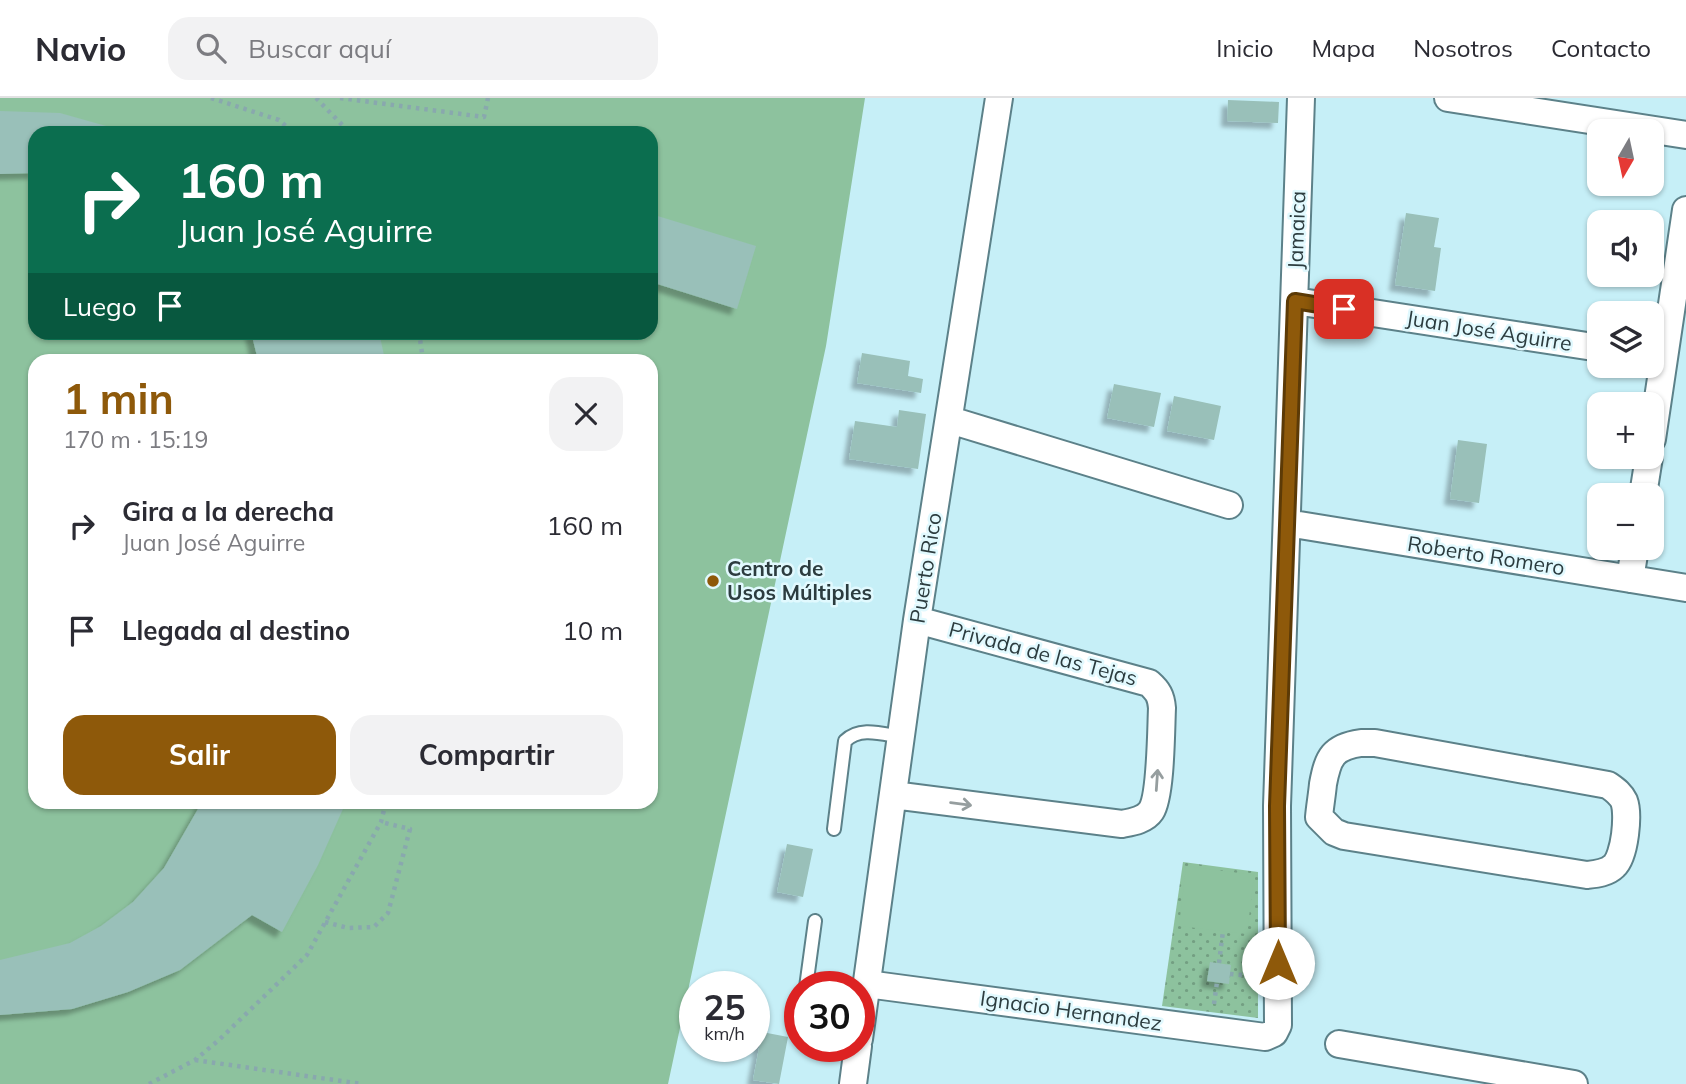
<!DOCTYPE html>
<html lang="es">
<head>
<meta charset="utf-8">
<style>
	:root { --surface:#fff; --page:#f2f2f3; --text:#2b2b33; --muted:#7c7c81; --line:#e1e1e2; --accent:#8e590a }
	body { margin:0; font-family:Mulish,sans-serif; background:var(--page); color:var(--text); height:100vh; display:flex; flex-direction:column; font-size:26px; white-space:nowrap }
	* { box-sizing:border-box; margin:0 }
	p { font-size:23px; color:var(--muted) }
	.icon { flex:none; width:38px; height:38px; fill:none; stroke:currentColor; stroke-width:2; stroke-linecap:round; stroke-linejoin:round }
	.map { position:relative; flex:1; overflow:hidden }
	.panel { position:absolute; left:28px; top:256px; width:630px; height:455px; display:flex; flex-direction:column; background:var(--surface); border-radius:21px; box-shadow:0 2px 5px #0004 }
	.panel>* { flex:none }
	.top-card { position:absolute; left:28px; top:28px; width:630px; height:214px; border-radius:21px; box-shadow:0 2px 5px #0004; background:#0b6e4f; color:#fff; overflow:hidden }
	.needle { width:46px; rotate:189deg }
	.tools { position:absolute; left:1587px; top:21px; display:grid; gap:14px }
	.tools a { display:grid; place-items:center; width:77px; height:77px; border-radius:14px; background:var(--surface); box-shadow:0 2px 5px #0004; font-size:35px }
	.speed { position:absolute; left:679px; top:873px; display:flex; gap:14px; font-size:35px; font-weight:700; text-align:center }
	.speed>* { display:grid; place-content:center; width:91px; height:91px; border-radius:50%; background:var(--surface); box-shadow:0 2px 5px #0004; line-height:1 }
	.speed small { font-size:18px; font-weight:400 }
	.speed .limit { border:10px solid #d22; background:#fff; color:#111 }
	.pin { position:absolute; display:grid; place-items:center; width:60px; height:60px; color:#fff; margin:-30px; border-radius:14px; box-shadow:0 4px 10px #0006 }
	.me { position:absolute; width:77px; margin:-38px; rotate:0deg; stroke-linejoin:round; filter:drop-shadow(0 0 5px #0008) }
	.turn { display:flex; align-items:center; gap:24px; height:147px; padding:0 35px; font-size:32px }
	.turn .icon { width:91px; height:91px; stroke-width:2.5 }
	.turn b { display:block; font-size:49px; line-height:60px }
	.then { display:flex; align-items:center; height:66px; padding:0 35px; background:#0003; gap:14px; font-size:26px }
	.round { display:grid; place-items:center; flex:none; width:74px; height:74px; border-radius:21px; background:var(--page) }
	.overview { display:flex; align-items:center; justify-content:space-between; height:119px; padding:0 35px }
	h1 { font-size:42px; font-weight:700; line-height:52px; color:var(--accent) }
	.cta { display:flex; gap:14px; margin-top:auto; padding:14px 35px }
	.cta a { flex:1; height:80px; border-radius:21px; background:var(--accent); color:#fff; font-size:28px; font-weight:700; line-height:80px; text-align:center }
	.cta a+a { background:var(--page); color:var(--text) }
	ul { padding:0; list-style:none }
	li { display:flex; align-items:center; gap:21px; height:105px; padding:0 35px }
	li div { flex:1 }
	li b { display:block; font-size:26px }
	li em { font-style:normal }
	header { display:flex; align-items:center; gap:42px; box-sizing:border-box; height:98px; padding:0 35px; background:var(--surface); border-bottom:2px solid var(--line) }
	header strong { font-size:33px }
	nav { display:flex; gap:38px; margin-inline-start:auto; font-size:24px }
	.search { width:490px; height:63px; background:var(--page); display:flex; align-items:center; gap:18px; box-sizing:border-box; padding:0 24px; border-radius:21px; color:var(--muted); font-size:26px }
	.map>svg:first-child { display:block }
	.park { fill:url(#park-dots) }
	.pitch { fill:#8dc29e; fill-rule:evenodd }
	.building { fill:#99c0b9; filter:url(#shadow) }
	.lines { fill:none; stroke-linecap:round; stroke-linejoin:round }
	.lane-casing { stroke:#5c8189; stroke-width:16 }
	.street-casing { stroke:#5c8189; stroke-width:30 }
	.path { stroke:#89a8ae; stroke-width:4.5; stroke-dasharray:3.5 5; stroke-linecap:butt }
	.lane { stroke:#fff; stroke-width:12 }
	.street { stroke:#fff; stroke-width:26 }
	.oneway { stroke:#969e9f }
	.route-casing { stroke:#5c3a06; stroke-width:18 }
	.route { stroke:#8e590a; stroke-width:12 }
	.poi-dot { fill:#8e590a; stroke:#e1f9fe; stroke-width:2.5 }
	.labels { text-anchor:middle; stroke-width:5; stroke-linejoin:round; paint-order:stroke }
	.street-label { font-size:21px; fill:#2c3c3f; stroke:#e1f9fe }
	.poi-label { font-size:21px; font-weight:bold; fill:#2c3c3f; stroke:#e1f9fe; text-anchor:start }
</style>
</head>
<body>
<header>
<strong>Navio</strong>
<div class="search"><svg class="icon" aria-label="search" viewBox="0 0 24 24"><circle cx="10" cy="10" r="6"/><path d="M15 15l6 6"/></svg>Buscar aquí</div>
<nav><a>Inicio</a><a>Mapa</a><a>Nosotros</a><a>Contacto</a></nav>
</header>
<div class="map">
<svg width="1686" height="986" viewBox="0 0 1686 986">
	<defs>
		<pattern id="park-dots" width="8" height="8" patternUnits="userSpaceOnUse" patternTransform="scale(1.75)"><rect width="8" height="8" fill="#8dc29e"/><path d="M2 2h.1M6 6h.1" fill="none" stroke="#739f82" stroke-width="1.8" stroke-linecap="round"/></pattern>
		<filter id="shadow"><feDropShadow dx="-6" dy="6" stdDeviation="2" flood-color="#0004"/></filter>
	</defs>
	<rect width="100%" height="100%" fill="#c6eff7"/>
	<path class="park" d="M1183 764 1258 774V920L1162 908Z"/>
	<path class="pitch" d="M0 0H865L826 248 668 986H0ZM35 35H651V234H35ZM35 262H651V704H35Z
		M1186 768 1254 777 1247 836 1179 828Z"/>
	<path class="building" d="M1228 2 1279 4 1278 25 1227 23Z
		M0 13 60 15 131 35H35V75L0 76Z
		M1406 115 1439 120 1434 149 1441 150 1435 193 1395 187Z
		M651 116 756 148 737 211 651 184Z
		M251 234H379L385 262H258Z
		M862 255 910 263 908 278 923 281 921 295 857 285Z
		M1114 286 1161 295 1154 329 1107 320Z
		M1174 298 1221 308 1214 342 1167 333Z
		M899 312 926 316 918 371 849 361 855 323 897 329Z
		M1458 342 1487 346 1479 405 1450 401Z
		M202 704H346L318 767 282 834 252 817 180 872 128 894 72 911 0 917V862L70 845 101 828 133 804 164 770Z
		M787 746 813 751 803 799 777 794Z
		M1210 864 1231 867 1229 886 1207 883Z
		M762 934 788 939 779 986 753 982Z"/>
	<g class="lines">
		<g class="lane-casing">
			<path id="lane" d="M834 731 845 643C860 628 882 636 901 639
				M806 889 815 823"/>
		</g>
		<g class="street-casing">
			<path id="street" d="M1448 0 1686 37
				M1295 203 1600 250
				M950 322 1229 407
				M1652 341 1686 112
				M1643 397 1649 359
				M1287 425 1686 490
				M1630 481 1635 450
				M1361 645H1375L1608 687C1615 692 1620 695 1624 703 1629 716 1625 758 1614 768 1607 775 1596 776 1587 777L1344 738 1334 734 1319 719C1320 708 1322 697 1323 686 1328 659 1333 649 1361 645Z
				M893 697 1122 726C1132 724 1145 722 1151 713 1161 698 1161 631 1162 610 1161 598 1158 593 1149 585L917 522
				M867 886 1265 939 1274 935 1278 927 1277 708 1301 0
				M859 941 917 522 999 0
				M1339 946 1574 986
				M853 986 858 948"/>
		</g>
		<path class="path" d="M211 0 279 22 294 35
			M316 0 350 35
			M340 0 484 19 488 0
			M419 234 423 262
			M325 824 348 830 374 829 388 815 410 731 381 724
			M1219 865 1223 833
			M1230 876 1254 878
			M1214 906 1217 884
			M195 962 362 986
			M149 986 195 962 220 941 307 857 381 724 386 704"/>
		<use href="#lane" class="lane"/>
		<use href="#street" class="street"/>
	</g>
	<defs><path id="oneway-shaft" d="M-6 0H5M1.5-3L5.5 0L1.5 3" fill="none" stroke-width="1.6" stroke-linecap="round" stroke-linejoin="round" transform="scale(1.75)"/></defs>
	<g class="oneway">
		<use href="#oneway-shaft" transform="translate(1157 682) rotate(-86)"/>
		<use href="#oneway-shaft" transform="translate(961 706) rotate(7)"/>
	</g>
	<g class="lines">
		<g class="route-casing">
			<path id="route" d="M1278 865 1277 708 1295 203 1344 211"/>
		</g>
		<use href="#route" class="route"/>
	</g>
	<circle class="poi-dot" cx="713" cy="483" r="7"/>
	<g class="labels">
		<g class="street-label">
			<text transform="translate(1297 132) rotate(-88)" y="7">Jamaica</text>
			<text transform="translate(1489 233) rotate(9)" y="7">Juan José Aguirre</text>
			<text transform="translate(1486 458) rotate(9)" y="7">Roberto Romero</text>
			<text transform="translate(926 470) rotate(-81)" y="7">Puerto Rico</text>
			<text transform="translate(1043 556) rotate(15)" y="7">Privada de las Tejas</text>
			<text transform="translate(1071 913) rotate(8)" y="7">Ignacio Hernandez</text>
		</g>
		<g class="poi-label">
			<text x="727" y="478">Centro de<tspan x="727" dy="24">Usos Múltiples</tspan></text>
		</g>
	</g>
</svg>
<div class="tools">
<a><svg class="needle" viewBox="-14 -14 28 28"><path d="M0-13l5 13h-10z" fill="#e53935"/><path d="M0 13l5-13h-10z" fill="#7c7c81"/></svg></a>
<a><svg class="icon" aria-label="sound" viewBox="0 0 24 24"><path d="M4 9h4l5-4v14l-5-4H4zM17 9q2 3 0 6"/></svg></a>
<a><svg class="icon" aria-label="layers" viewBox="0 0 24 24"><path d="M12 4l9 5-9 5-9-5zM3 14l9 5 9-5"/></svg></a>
<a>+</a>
<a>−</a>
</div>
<div class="speed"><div>25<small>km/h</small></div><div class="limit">30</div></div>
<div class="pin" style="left:1344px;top:211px;background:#d93025"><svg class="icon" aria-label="arrive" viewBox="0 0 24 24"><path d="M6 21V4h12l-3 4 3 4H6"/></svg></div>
<svg class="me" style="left:1278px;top:865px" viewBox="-20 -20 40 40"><circle r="19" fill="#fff"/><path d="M0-13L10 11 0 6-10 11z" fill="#8e590a"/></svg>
<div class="top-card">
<div class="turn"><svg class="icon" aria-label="right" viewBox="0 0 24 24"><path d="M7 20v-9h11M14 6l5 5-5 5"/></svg><div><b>160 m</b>Juan José Aguirre</div></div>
<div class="then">Luego<svg class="icon" aria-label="arrive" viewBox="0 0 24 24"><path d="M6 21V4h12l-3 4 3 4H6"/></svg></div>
</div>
<section class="panel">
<div class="overview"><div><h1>1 min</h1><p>170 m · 15:19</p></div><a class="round"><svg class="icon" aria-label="close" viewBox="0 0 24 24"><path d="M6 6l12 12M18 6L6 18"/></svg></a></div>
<ul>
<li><svg class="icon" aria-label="right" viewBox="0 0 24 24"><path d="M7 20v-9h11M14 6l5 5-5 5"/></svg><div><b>Gira a la derecha</b><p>Juan José Aguirre</p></div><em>160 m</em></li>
<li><svg class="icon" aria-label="arrive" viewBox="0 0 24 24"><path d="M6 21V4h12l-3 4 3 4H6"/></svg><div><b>Llegada al destino</b></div><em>10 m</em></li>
</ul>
<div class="cta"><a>Salir</a><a>Compartir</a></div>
</section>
</div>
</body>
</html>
